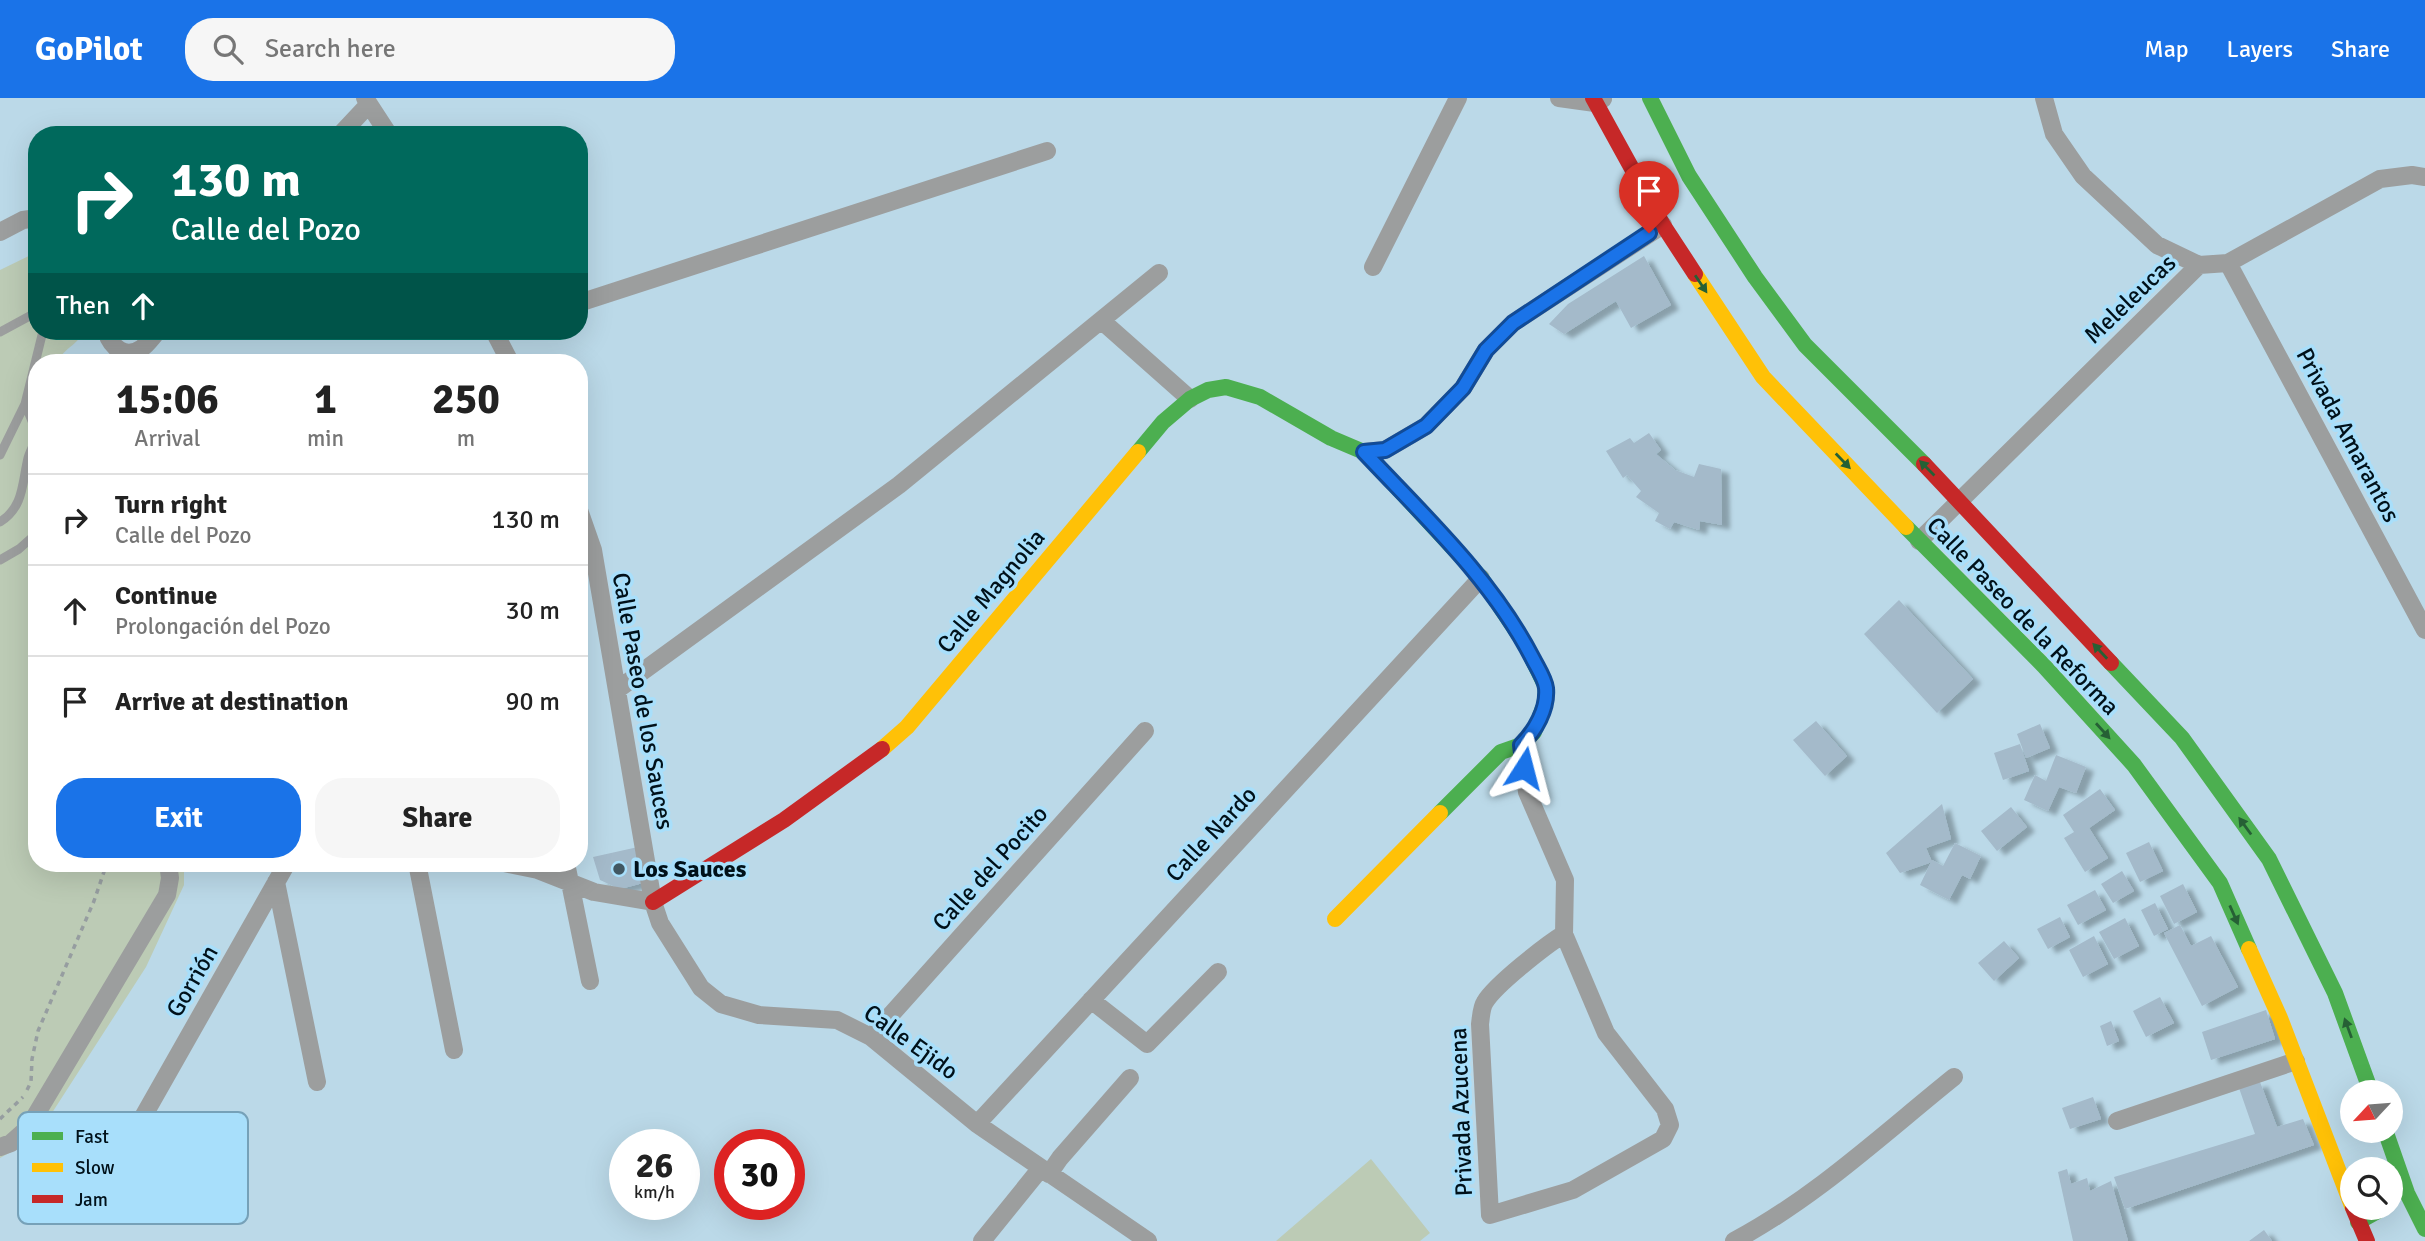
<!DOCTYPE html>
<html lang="en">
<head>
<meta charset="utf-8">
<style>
	:root { --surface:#fff; --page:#f6f6f6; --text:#222; --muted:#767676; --line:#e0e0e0; --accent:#1a73e8 }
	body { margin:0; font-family:Signika,sans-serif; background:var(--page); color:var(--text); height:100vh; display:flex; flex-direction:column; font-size:26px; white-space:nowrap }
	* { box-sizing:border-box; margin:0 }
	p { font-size:23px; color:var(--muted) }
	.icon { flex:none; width:38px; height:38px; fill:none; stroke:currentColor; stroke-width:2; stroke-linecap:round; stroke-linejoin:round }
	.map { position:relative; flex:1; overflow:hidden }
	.drawer { position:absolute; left:28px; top:256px; width:560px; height:518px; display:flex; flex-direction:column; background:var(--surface); border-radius:28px; box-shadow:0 7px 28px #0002 }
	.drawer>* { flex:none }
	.guide { position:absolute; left:28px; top:28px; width:560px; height:214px; border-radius:28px; box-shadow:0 7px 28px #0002; background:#00695c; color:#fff; overflow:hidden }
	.needle { width:46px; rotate:244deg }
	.fabs { position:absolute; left:2340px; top:982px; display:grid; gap:14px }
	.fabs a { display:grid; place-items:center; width:63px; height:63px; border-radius:50%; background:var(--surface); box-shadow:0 7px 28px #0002; font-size:35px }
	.speed { position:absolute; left:609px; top:1031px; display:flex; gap:14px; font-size:35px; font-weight:700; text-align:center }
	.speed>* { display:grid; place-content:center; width:91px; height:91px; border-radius:50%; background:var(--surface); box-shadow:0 7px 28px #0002; line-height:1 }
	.speed small { font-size:18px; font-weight:400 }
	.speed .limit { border:10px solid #d22; background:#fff; color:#111 }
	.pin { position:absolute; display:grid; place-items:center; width:60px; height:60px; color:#fff; margin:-72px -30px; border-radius:50% 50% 50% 0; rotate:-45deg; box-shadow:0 0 7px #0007 }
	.pin .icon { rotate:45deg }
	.me { position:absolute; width:77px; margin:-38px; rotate:9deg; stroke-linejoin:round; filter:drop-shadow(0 0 5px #0008) }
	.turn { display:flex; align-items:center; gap:24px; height:147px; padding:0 28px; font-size:32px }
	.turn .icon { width:91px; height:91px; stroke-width:2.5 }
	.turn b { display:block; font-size:49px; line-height:60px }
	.then { display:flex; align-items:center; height:66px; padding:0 28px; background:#0003; gap:14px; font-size:26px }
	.eta { display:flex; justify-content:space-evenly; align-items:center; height:119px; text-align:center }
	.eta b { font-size:42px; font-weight:800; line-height:49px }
	.button { display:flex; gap:14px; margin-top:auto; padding:14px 28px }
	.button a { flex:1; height:80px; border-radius:28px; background:var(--accent); color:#fff; font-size:28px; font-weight:800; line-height:80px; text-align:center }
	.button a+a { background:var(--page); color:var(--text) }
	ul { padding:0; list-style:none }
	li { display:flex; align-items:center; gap:21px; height:91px; padding:0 28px; border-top:2px solid var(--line) }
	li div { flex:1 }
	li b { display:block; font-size:26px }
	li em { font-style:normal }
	header { display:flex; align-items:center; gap:42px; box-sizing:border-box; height:98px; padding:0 35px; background:var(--accent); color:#fff }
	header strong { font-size:33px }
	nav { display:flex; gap:38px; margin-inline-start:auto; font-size:24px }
	.search { width:490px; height:63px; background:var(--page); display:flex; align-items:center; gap:18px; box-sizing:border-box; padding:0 24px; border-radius:28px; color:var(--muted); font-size:26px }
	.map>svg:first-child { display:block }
	.green { fill:#bccbb5 }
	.building { fill:#a4baca; filter:url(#shadow) }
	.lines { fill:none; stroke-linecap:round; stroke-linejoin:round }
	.path { stroke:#969da0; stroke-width:3.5; stroke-dasharray:5 5; stroke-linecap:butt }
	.lane { stroke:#9c9e9e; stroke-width:9 }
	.street { stroke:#9c9e9e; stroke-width:18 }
	.fast { stroke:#4caf50; stroke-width:16 }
	.slow { stroke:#ffc107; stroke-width:16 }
	.jam { stroke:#c62828; stroke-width:16 }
	.oneway { fill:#266035 }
	.route-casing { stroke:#114b97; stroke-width:18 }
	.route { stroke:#1a73e8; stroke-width:12 }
	.poi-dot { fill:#415762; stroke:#a8dffb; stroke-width:2.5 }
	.labels { text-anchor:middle; stroke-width:7; stroke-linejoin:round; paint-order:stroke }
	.street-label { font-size:24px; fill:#00111a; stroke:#a8dffb }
	.poi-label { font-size:24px; font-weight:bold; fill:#00111a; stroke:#a8dffb; text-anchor:start }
	.key { fill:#a8dffb; stroke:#76a1b8; stroke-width:2 }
	.key-label { font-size:19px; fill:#00111a }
</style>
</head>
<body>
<header>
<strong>GoPilot</strong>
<div class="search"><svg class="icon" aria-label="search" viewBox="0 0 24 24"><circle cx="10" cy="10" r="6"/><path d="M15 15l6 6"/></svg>Search here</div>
<nav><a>Map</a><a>Layers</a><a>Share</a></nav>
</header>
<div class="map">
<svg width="2425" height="1143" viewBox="0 0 2425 1143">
	<defs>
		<filter id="shadow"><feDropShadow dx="8" dy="4.5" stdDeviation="2" flood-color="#0004"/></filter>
	</defs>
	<rect width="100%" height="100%" fill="#bbd9e8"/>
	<path class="green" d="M37 154V233H83C79 247 63 250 58 264H37V765H184V787L146 869 50 1018 29 1044 0 1060V172Z
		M1371 1061 1430 1135 1420 1143H1276Z"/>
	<path class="building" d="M1644 158 1671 207 1631 230 1616 203 1564 236 1549 226 1568 206Z
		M1649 335 1661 352 1656 356 1675 372 1694 379 1699 366 1721 371 1722 427 1700 423 1699 432 1674 424 1670 431 1655 423 1659 415 1636 399 1641 393 1627 377 1623 380 1606 353 1630 340 1634 345Z
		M1899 502 1973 581 1937 615 1864 536Z
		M1816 623 1847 658 1825 678 1793 642Z
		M2040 626 2050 650 2026 660 2017 636Z
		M2020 646 2029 673 2003 682 1994 655Z
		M2056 657 2086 669 2076 695 2059 689 2048 713 2024 702 2035 677 2046 683Z
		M2100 691 2115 712 2089 730 2108 760 2085 774 2064 740 2074 734 2063 717Z
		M1942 706 1951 741 1926 750 1932 764 1900 775 1886 755Z
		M2011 709 2027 729 1997 753 1981 733Z
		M2149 744 2163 773 2140 784 2126 755Z
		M1955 745 1981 758 1970 781 1962 777 1949 802 1920 787 1932 762 1943 768Z
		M638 749 643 785 620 791 600 782 593 759Z
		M2122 773 2134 793 2113 805 2101 786Z
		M2183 786 2197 814 2174 826 2160 798Z
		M2095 792 2106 812 2078 827 2067 807Z
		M2155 805 2168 831 2154 838 2141 812Z
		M2060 819 2070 839 2048 851 2037 831Z
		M2125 820 2139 848 2114 861 2099 834Z
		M2180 827 2191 848 2211 838 2238 889 2202 908 2164 835Z
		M2094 838 2108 866 2083 879 2069 852Z
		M2004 843 2019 860 1994 883 1978 865Z
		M2160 899 2174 925 2146 939 2133 913Z
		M2266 912 2275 941 2211 962 2202 934Z
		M2111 923 2119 943 2107 948 2100 928Z
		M2260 984 2277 1029 2303 1021 2314 1047 2125 1111 2114 1079 2255 1036 2239 990Z
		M2093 999 2101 1021 2070 1031 2062 1010Z
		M2067 1071 2071 1086 2087 1080 2090 1093 2111 1083 2128 1143H2073L2058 1074Z
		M2264 1132 2272 1143H2249Z"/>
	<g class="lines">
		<path class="path" d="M27 992 31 984 32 961 38 933 94 803 107 765
			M0 1021 23 999"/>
		<path class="lane" d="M0 234 37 214
			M25 306 37 335
			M0 357 25 306 43 233
			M0 424C24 409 22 385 28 360 30 353 34 346 37 340
			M0 462 19 451 37 435"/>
		<path class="street" d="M365 0 389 37
			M1559 0 1595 5 1603 1
			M2044 0 2054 36 2083 78 2157 147 2199 167
			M340 37 369 6
			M0 134 23 122 37 120
			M2228 165 2425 532
			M1373 169 1458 0
			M579 205 1047 53
			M1102 223 1190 301
			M106 233C111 249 125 262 142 250 148 246 153 238 158 233
			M494 233 510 264
			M1364 354 1385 352 1426 328 1463 290 1486 252 1513 225 1663 127
			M579 412 593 452 653 804 660 825 701 890 721 906 759 917 837 922 871 939 977 1026 1148 1143
			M1919 443 2199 167 2228 165 2380 81 2412 77 2425 79
			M617 592 899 387 1159 175
			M1521 647 1527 694 1565 782 1564 836 1606 935 1665 1011 1670 1027 1663 1041 1573 1092 1490 1117 1480 926C1481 920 1481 910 1485 904 1495 887 1546 847 1564 836
			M417 765 454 952
			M504 765 538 772 594 794 653 804
			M566 765 590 883
			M276 784 317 984
			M1091 902 1147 946 1218 874
			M871 939 1145 633
			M2117 1023 2296 963
			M139 1026 287 765
			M977 1026 1481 480
			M0 1049 11 1045 28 1030 167 797 170 780 168 765
			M1049 1076 1060 1060 1130 980
			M982 1143 1041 1070
			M1734 1143C1815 1100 1883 1036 1954 979"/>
		<path class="fast" d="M1650 0 1689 78 1755 179 1805 247 1924 366
			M1138 354 1163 324 1190 301 1208 292 1226 289 1260 299 1331 340 1364 354 1481 480 1525 546 1546 589 1545 605 1534 634 1521 647 1501 654 1440 715
			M1906 429 2044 568 2134 667 2220 785 2249 851
			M2111 565 2182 640 2269 761 2335 895 2371 994
			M2385 1032 2407 1095 2425 1131
			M2358 1124 2383 1110"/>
		<path class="slow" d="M1695 176 1763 279 1906 429
			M882 651 907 629 1138 354
			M1335 821 1440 715
			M2249 851 2280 920 2352 1108"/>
		<path class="jam" d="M1593 0 1663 127 1695 176
			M1924 366 2111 565
			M653 804 784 722 882 651
			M2353 1110 2367 1143"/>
	</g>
	<defs><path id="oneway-solid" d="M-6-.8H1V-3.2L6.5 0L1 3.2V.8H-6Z" transform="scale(1.75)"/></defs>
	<g class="oneway">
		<use href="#oneway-solid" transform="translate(1701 186) rotate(56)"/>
		<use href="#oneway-solid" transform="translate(1843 363) rotate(46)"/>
		<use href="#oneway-solid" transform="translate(1927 370) rotate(-135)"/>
		<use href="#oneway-solid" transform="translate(2100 553) rotate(-133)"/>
		<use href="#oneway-solid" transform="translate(2103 633) rotate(48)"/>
		<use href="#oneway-solid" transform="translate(2245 728) rotate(-126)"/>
		<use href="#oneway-solid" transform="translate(2234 817) rotate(66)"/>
		<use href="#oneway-solid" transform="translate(2348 930) rotate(-110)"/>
	</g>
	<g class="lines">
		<g class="route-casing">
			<path id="route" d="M1524 670 1521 647C1535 633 1548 611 1546 590 1545 581 1537 569 1533 561 1492 481 1425 419 1364 354L1385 352 1426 328 1463 290 1486 252 1513 225 1649 135"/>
		</g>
		<use href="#route" class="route"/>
	</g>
	<circle class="poi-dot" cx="619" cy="771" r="7"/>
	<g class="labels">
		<g class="street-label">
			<text transform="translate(2130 201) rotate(-44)" y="8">Meleleucas</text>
			<text transform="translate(2348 337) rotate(62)" y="8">Privada Amarantos</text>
			<text transform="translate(991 493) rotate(-50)" y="8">Calle Magnolia</text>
			<text transform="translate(2023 518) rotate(46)" y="8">Calle Paseo de la Reforma</text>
			<text transform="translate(643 603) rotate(80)" y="8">Calle Paseo de los Sauces</text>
			<text transform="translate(1211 736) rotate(-47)" y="8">Calle Nardo</text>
			<text transform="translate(990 770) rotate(-48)" y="8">Calle del Pocito</text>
			<text transform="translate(192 883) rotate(-60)" y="8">Gorrión</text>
			<text transform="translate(911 944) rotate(36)" y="8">Calle Ejido</text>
			<text transform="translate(1461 1014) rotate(-92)" y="8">Privada Azucena</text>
		</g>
		<g class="poi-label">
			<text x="633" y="779">Los Sauces</text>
		</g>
	</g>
	<rect x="18" y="1014" width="230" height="112" rx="10" class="key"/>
	<rect x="32" y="1034" width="31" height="8" fill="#4caf50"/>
	<rect x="32" y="1065" width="31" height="9" fill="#ffc107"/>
	<rect x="32" y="1097" width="31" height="8" fill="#c62828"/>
	<g class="key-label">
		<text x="75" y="1045">Fast</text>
		<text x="75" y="1076">Slow</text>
		<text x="75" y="1108">Jam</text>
	</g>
</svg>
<div class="fabs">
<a><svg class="needle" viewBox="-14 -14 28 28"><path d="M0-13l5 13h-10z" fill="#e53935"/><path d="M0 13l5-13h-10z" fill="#767676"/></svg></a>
<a><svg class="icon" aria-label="search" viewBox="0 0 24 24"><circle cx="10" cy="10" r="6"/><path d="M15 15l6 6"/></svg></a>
</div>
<div class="speed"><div>26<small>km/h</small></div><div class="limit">30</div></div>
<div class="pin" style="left:1649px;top:135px;background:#d93025"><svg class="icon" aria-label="arrive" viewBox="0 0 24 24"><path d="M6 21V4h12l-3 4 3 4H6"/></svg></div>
<svg class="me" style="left:1524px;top:670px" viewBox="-20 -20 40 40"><path d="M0-17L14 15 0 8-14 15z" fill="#1a73e8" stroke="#fff" stroke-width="4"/></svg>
<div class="guide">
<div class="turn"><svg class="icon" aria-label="right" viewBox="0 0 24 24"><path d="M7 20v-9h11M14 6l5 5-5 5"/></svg><div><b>130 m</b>Calle del Pozo</div></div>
<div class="then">Then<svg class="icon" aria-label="ahead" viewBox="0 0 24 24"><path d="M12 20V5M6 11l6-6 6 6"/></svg></div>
</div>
<section class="drawer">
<div class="eta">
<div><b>15:06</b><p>Arrival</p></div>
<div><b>1</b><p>min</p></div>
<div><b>250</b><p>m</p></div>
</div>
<ul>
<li><svg class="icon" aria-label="right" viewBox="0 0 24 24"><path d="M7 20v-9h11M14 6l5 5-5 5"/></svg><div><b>Turn right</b><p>Calle del Pozo</p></div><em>130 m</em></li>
<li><svg class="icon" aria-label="ahead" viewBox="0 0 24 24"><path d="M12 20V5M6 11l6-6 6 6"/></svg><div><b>Continue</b><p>Prolongación del Pozo</p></div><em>30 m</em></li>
<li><svg class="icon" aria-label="arrive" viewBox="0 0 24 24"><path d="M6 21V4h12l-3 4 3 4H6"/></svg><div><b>Arrive at destination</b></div><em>90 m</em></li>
</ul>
<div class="button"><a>Exit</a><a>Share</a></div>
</section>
</div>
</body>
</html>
